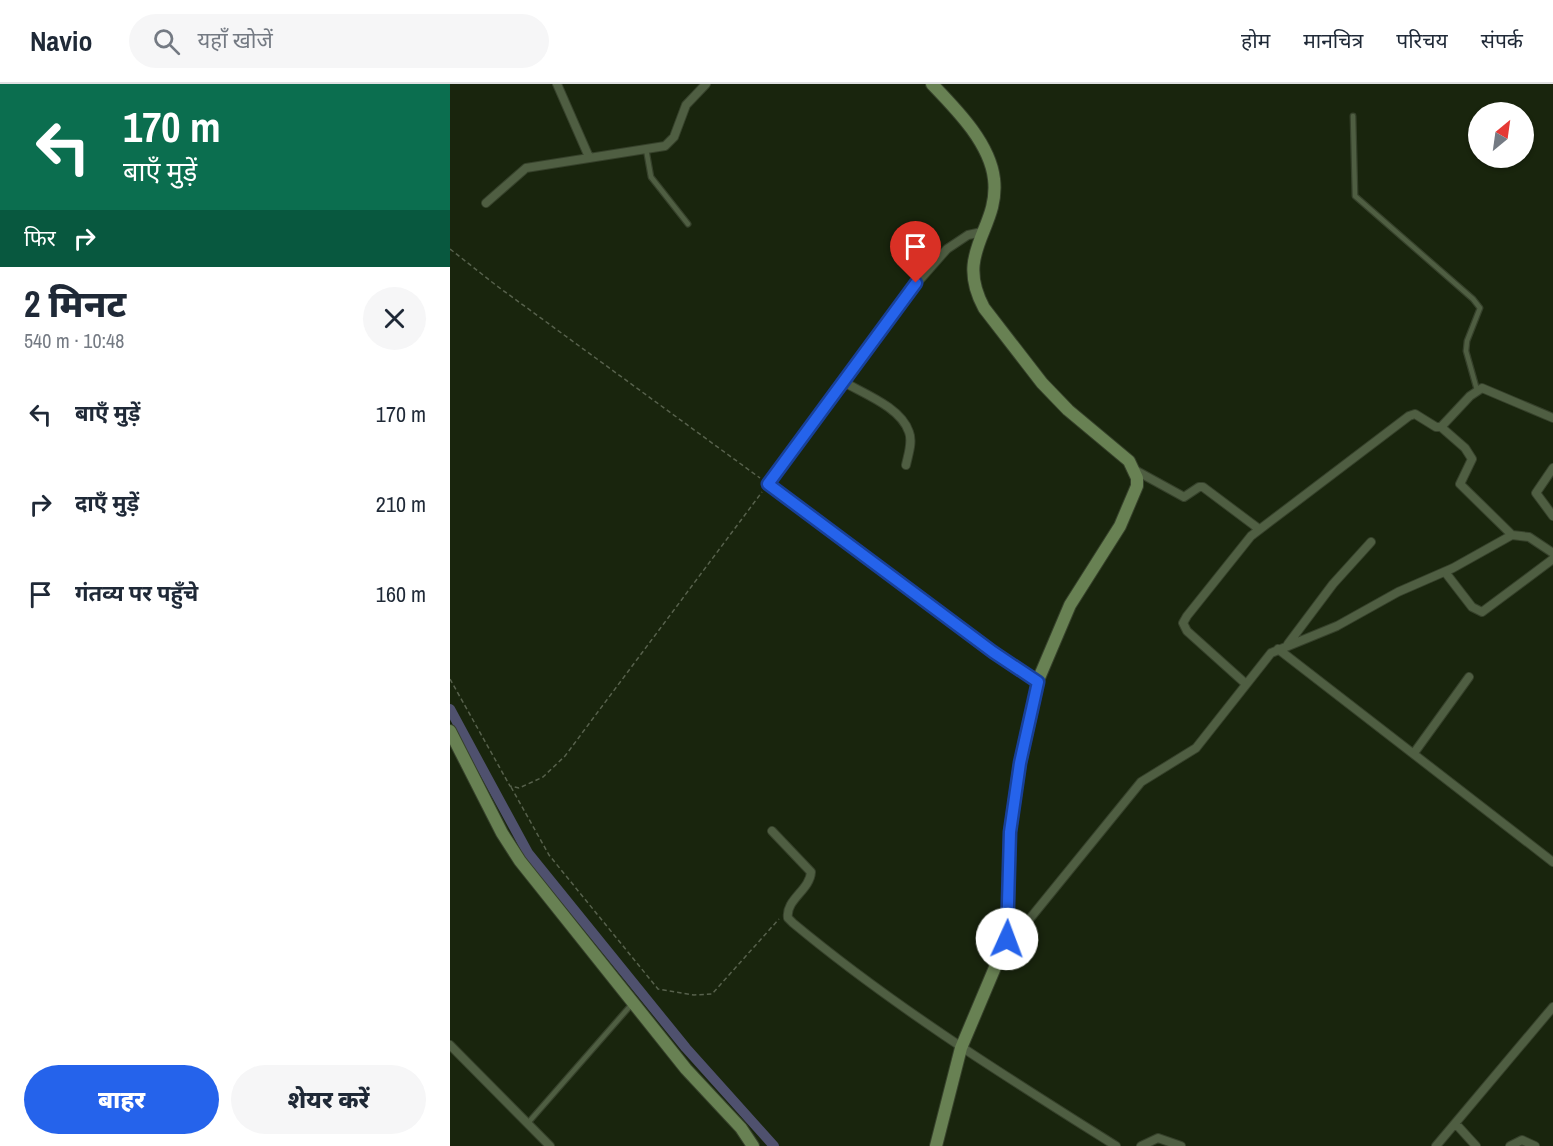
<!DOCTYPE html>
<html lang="hi">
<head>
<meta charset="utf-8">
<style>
	:root { --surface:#fff; --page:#f6f6f7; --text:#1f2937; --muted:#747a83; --line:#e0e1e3; --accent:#2563eb }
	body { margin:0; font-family:"Archivo Narrow","Noto Sans Devanagari",sans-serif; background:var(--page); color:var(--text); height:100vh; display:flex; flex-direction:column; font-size:22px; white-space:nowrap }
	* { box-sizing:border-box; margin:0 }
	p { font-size:20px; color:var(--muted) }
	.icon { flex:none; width:33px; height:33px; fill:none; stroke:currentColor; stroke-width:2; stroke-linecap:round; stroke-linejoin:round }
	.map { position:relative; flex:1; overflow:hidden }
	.panel { display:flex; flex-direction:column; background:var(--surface); width:450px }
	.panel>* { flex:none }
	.guide { background:#0b6e4f; color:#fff; overflow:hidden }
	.needle { width:39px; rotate:29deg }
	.tools { position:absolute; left:1018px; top:18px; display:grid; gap:12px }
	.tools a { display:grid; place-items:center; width:66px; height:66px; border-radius:50%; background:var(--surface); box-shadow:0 2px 4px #0004; font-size:30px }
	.pin { position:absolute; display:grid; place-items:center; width:51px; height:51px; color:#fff; margin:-62px -26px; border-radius:50% 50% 50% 0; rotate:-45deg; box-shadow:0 0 6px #0007 }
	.pin .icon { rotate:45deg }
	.me { position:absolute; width:66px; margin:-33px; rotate:2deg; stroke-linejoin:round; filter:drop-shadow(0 0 4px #0008) }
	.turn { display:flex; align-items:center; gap:21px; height:126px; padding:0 24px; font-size:27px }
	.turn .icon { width:78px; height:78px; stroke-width:2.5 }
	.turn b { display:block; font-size:42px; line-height:51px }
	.then { display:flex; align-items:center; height:57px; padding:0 24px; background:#0003; gap:12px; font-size:22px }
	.round { display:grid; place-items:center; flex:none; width:63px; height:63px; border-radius:32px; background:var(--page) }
	.overview { display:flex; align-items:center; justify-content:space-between; height:102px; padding:0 24px }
	h1 { font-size:36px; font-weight:800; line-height:45px }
	.cta { display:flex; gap:12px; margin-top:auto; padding:12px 24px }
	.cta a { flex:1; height:69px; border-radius:36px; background:var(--accent); color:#fff; font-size:24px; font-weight:800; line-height:69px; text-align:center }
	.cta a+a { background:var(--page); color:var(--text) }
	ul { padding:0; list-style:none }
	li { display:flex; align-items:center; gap:18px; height:90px; padding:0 24px }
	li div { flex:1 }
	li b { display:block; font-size:22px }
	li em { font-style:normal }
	header { display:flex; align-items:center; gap:36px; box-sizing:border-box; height:84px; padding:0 30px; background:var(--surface); border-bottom:2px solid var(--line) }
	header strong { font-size:28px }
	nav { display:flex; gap:33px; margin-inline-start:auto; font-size:21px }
	.search { width:420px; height:54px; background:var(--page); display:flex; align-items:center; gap:15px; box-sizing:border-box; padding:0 21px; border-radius:33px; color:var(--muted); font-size:22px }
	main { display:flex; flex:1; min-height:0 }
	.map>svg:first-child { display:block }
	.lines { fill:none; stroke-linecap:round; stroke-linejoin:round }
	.canal { stroke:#4f516e; stroke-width:10 }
	.lane-casing { stroke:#36412b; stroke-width:7 }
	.street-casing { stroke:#36412b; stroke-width:10 }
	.secondary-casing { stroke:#36412b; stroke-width:14 }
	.path { stroke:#57614c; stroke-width:1.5; stroke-dasharray:4.5 3; stroke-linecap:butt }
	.lane { stroke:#4f5e42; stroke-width:4.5 }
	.street { stroke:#4f5e42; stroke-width:8 }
	.secondary { stroke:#688153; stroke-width:12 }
	.route-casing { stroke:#184099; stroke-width:15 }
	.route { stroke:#2563eb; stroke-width:10 }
</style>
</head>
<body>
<header>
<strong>Navio</strong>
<div class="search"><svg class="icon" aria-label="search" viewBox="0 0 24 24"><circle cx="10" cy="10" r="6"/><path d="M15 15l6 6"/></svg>यहाँ खोजें</div>
<nav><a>होम</a><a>मानचित्र</a><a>परिचय</a><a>संपर्क</a></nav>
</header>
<main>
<section class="panel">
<div class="guide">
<div class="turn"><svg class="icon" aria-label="left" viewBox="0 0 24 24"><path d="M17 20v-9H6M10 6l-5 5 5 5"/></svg><div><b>170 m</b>बाएँ मुड़ें</div></div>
<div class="then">फिर<svg class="icon" aria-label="right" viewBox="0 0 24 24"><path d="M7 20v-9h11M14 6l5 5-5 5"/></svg></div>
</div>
<div class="overview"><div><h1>2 मिनट</h1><p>540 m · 10:48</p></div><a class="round"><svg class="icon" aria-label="close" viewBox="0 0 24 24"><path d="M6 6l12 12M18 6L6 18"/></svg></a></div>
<ul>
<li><svg class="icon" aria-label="left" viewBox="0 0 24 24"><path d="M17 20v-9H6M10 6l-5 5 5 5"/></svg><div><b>बाएँ मुड़ें</b></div><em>170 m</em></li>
<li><svg class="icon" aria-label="right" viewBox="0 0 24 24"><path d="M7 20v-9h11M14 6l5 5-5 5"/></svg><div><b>दाएँ मुड़ें</b></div><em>210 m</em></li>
<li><svg class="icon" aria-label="arrive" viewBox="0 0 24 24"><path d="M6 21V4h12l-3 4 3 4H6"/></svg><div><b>गंतव्य पर पहुँचे</b></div><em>160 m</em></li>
</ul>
<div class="cta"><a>बाहर</a><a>शेयर करें</a></div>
</section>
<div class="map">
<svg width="1103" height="1062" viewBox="0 0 1103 1062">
	<rect width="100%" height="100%" fill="#19250d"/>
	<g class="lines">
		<path class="canal" d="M0 625 78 769 236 964 324 1062"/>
		<g class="lane-casing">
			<path id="lane" d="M903 32 905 112 1023 215 1030 224 1017 257 1016 267 1027 306
				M196 65 201 93 238 140
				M77 1040 182 920"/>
		</g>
		<g class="street-casing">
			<path id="street" d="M107 0 139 73
				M36 119 76 84 215 62 224 53 236 21 256 0
				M532 148 518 151 497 165 467 199 318 400 543 568 588 598
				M392 297C412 309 451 323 459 348 463 358 458 371 456 381
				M991 343 1015 364 1022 375 1010 400 1062 451
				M1103 384 1086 409 1103 432
				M683 385 734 413 749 403H753L809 445
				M995 488 1022 523 1032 528 1103 475
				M838 560 883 500 921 458
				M828 565 1103 778
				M796 600 737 547 733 539 737 532 801 452 959 332 965 330 986 343H991L1020 312 1032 304 1103 334
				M964 669 1019 593
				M322 747 361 788C360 806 335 816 338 834L343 839C444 923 555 992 666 1062
				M556 864 691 698 746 664 821 569 887 542 948 508 1003 484 1062 451 1079 453 1103 469
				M0 961 100 1062
				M1006 1040 1026 1062
				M691 1062 708 1054 731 1062
				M986 1062 1103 923
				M1060 1062 1072 1056 1085 1062"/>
		</g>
		<g class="secondary-casing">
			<path id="secondary" d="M482 0C506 25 540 59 544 95 550 145 503 167 534 224L592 299 618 326 679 377 687 394V402L670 442 620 521 589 594 570 679 560 748 557 855 511 964 486 1062
				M0 647 52 749 70 777 236 985 291 1044 303 1062"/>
		</g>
		<path class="path" d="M0 165 47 202 310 394
			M0 595 60 702 69 704 93 693 115 672 312 408
			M61 703 99 771 208 905 244 911 262 910 329 835"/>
		<use href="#lane" class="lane"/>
		<use href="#street" class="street"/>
		<use href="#secondary" class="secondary"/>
	</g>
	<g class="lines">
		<g class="route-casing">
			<path id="route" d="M466 199 318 400 543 568 588 598 570 679 560 748 557 855"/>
		</g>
		<use href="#route" class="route"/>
	</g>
</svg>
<div class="tools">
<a><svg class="needle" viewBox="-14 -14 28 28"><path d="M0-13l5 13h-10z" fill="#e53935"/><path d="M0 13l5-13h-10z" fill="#747a83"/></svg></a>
</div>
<div class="pin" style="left:466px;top:199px;background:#d93025"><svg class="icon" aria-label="arrive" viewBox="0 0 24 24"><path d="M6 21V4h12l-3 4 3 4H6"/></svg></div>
<svg class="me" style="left:557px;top:855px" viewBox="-20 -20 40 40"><circle r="19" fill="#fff"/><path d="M0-13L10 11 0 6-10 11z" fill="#2563eb"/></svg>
</div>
</main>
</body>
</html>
